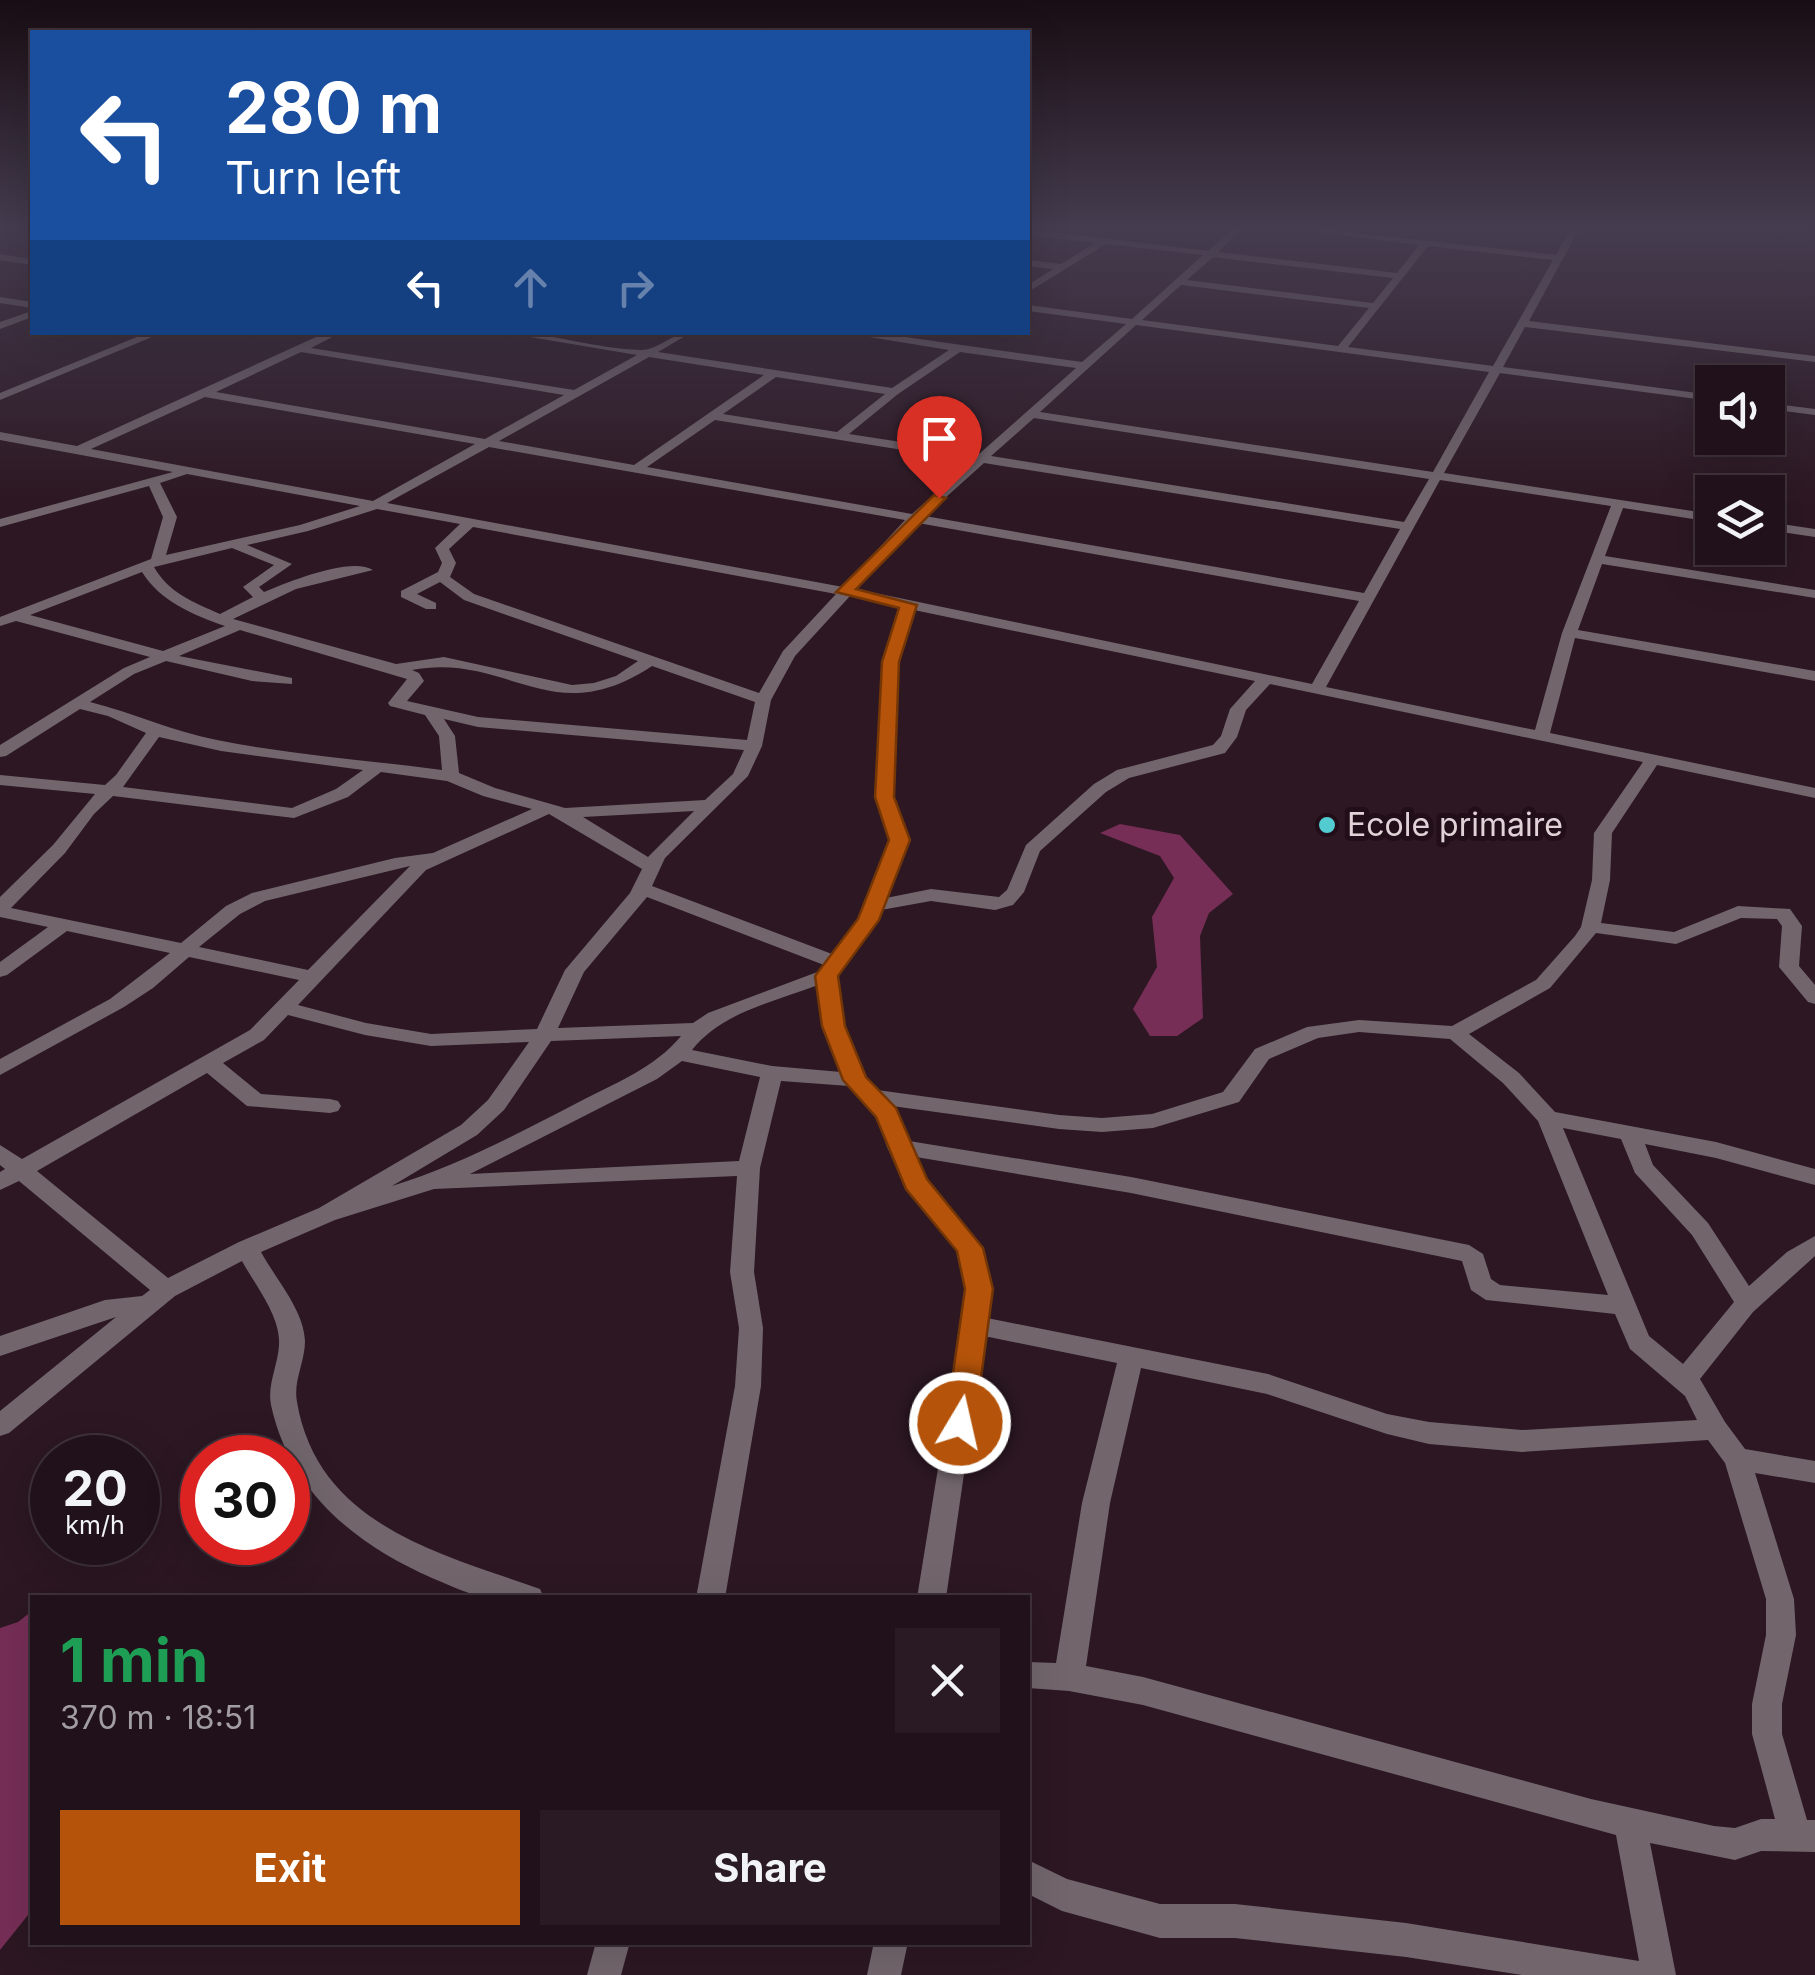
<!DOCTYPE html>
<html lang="en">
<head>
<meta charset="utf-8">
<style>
	:root { --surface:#21111a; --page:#291a23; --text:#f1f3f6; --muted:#a29da2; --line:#3e3139; --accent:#b45309 }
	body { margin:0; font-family:Inter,sans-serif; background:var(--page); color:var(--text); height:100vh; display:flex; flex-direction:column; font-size:38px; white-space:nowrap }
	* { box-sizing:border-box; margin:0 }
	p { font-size:32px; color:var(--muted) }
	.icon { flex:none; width:55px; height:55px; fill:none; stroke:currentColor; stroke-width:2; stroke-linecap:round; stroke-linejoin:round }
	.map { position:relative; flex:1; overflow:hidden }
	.details { position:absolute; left:30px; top:1595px; width:1000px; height:350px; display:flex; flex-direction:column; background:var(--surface); border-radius:0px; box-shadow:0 10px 40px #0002,0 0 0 2px var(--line) }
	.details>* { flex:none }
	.hud { position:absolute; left:30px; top:30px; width:1000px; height:305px; border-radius:0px; box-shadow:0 10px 40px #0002,0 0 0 2px var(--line); background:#1a4fa0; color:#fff; overflow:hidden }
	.fabs { position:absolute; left:1695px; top:365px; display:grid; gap:20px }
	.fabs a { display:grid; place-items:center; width:90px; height:90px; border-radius:0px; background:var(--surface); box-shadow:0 10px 40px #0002,0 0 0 2px var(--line); font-size:50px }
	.speed { position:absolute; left:30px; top:1435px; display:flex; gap:20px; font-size:50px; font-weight:700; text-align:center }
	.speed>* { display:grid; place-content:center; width:130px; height:130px; border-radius:50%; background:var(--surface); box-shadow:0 10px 40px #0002,0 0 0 2px var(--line); line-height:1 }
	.speed small { font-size:25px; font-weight:400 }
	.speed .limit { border:15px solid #d22; background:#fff; color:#111 }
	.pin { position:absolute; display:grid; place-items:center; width:85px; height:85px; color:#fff; margin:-102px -42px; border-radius:50% 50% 50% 0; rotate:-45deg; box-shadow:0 0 10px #0007 }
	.pin .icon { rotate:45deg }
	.me { position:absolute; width:110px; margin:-55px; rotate:9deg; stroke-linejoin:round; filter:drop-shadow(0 0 8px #0008) }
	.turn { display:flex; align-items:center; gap:35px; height:210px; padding:0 30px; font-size:45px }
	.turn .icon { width:130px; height:130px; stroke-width:2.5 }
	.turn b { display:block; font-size:70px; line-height:85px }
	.lanes { display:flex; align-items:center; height:95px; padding:0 30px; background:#0003; justify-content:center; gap:50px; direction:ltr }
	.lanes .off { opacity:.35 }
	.round { display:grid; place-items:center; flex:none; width:105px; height:105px; border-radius:0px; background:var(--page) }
	.summary { display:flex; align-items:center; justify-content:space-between; height:170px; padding:0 30px }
	h1 { font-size:60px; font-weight:700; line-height:75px; color:#1e9e55 }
	.action { display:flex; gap:20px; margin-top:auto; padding:20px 30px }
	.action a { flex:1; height:115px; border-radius:0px; background:var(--accent); color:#fff; font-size:40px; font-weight:700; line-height:115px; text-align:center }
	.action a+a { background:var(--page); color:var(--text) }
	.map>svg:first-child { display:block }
	.water { fill:#762e57 }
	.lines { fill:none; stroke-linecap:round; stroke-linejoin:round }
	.minor { fill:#72666c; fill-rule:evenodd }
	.route { fill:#b45309; stroke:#753606; stroke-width:2.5 }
	.poi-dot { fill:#52ccd0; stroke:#220e18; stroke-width:4 }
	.labels { text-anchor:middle; stroke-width:10; stroke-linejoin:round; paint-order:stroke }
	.poi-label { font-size:32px; fill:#e1d2d8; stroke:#220e18; text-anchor:start }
</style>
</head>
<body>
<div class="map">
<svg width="1815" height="1975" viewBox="0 0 1815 1975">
	<rect width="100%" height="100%" fill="#2c1722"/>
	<path class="water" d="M1120 824 1180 835 1233 894 1209 913 1200 936 1203 1018 1177 1036H1150L1133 1009 1157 967 1152 917 1174 878 1160 856 1100 833Z
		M32 1611V1910L0 1950V1628L18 1622Z"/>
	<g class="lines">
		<path class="minor" d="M1028 229 1208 251 1233 229H1242L1218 252 1397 273 1419 245 1293 229H1322L1556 255 1570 229H1579L1529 321 1815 356V362L1525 327 1503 367 1712 395V401L1500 373 1444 473 1712 514V522L1623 508 1605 556 1815 590V598L1602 564 1578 630 1815 671V681L1575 638 1550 733 1815 788V798L1657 765 1612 833 1610 880 1601 923 1674 932 1738 906 1790 909 1802 926 1799 966 1815 985V1004L1808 1002 1779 967 1782 926 1777 919 1741 918 1676 944 1596 933 1550 988 1469 1034 1519 1073 1555 1112 1716 1142 1815 1169V1185L1716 1158 1645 1144 1653 1165 1708 1223 1749 1286 1787 1252 1815 1236V1256L1753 1312 1700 1379 1725 1422 1745 1449 1815 1461V1483L1755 1473 1794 1599 1796 1635 1782 1704V1734L1807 1820H1815V1852L1761 1851 1735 1860 1650 1843 1676 1975H1522L1406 1957 1235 1938H1160L1062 1911 1028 1894V1860L1067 1879 1160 1904H1235L1406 1923 1639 1961 1616 1835 1143 1705 1069 1691 1028 1688V1662L1056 1663 1082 1503 1117 1363 984 1336 946 1598H917L967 1289 959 1250 907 1189 887 1147 877 1117 849 1086 781 1081 760 1168 754 1272 763 1328 761 1386 725 1598H696L735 1386 739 1328 730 1272 737 1176 434 1189 335 1220 261 1252C275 1278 304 1310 305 1341 305 1362 293 1381 297 1402 318 1526 442 1554 540 1589L544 1598C526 1598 508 1599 490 1598 472 1596 449 1585 432 1578 355 1544 290 1492 271 1405 267 1385 278 1365 279 1345 281 1316 255 1285 242 1261L175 1296 9 1433 0 1436V1411L116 1317 0 1356V1336L105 1300 142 1296 150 1290 19 1181 0 1190V1172L5 1169 0 1165V1145L22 1159 250 1030 299 980 189 957 153 988 124 1007 0 1075V1059L110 999 170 953 67 931 7 975 0 977V962L48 927 0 917V897L53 845 95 794 0 785V775L105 785 116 775 146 733 108 716 80 709 6 756 0 757V745L124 668 150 657 16 621 0 626V617L151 559 163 517 149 486 0 527V519L173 472 0 440V432L77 446 327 332H342L311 348 574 390 637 355 501 332C549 332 594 349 641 350 659 350 673 332 692 332L658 352 892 388 949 350 839 332H870L1082 362 1126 324 1028 311V305L1132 319 1203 255 1106 244 1028 292V285L1053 269 1028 266V260L1061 264 1095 243 1028 235ZM1428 246 1553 260 1493 366 1348 347ZM1213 257 1393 278 1373 303 1187 280ZM1181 285 1369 308 1338 346 1142 320ZM1136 325 1489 372 1433 472 1040 412ZM301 352 564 395 485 439 216 392ZM960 352 1076 368 979 454 849 434 898 394ZM649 357 764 375 634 465 499 441ZM776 377 885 394 837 432 723 414ZM205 397 475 444 373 501 91 449ZM1034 418 1429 479 1404 522 991 456ZM715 420 972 461 912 514 647 467ZM489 447 905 520 843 587 387 503ZM984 463 1400 529 1364 593 925 516ZM187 474 360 506 300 525 166 555 177 517 160 483ZM1440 480 1611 506 1562 633 1535 730 1326 687ZM377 509 460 524 435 548 442 563 438 572 401 591V597L426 609H436V603L417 594 440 582 464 600 638 661 616 676 594 683 572 685 444 657 396 664 233 619 296 589 373 570C351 556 288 582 264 592L259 587 292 564 247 545 308 531ZM918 523 1359 601 1312 684 856 589ZM473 527 836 594 783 651 759 693 474 594 450 577 456 563 449 549ZM232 548 274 565 243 587 253 597 220 614C193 602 169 593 154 567ZM142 572C160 601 193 615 225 626L163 651 30 615ZM850 596 900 607 883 663 875 797 890 840 859 919 832 954 652 886 665 858 748 776 762 746 771 700 795 656ZM914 610 1255 681 1230 709 1221 736 1213 745 1117 770 1094 784 1026 845 1007 890 999 897 931 889 886 898 908 840 893 797 899 663ZM240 630 407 679 388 703 390 706 425 715 439 736 442 770C368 760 291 755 217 740 171 731 134 713 90 702L134 674 166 661 252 681 292 684V678L179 656ZM652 666 755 702 747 740 478 717 407 701 424 681 419 673 412 670C509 652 551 733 652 666ZM1270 684 1643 762 1594 833 1592 880 1581 927 1575 936 1536 980 1452 1026 1359 1020 1307 1027 1255 1049 1223 1092 1152 1114 1102 1118 1059 1115 877 1090C847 1059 842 1016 837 975L881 910 931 901 995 910 1013 905 1024 892 1040 851 1106 792 1129 778 1225 753 1237 737 1246 710ZM444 719 478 727 744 750 733 774 705 800 565 808 495 788 459 773 455 736ZM159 737 221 751 363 770 336 789 292 808 123 787ZM381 772 447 781 483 796 532 809 433 853 395 858 252 893 226 906 181 943 11 908 65 853 94 814 113 796 294 818 348 797ZM694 811 648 857 583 817ZM549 814 642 869 630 893 565 970 537 1029 431 1034 366 1023 298 1005 426 870ZM410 866 308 970 199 947 240 914 265 901ZM647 897 824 965 820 971 708 1013 693 1023 558 1028 584 972ZM818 985 823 1026 841 1072 772 1066 692 1050C722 1012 774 1002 818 985ZM288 1015 365 1035 431 1046 529 1042 488 1100 461 1125 319 1208 239 1242 168 1278 37 1171 207 1073 247 1106 330 1113 338 1111 341 1106 338 1101 330 1099 261 1094 223 1063 264 1040ZM1359 1032 1450 1039 1503 1083 1538 1121 1608 1295 1500 1285 1491 1279 1483 1254 1469 1245 1131 1177 909 1141 892 1106 1059 1129 1102 1132 1153 1128 1239 1102 1269 1059 1318 1038ZM681 1036C655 1068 613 1084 577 1103 517 1134 457 1166 392 1186L477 1135 504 1110 551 1041ZM682 1061 760 1077 739 1161 470 1174 657 1079ZM1563 1128 1621 1139 1635 1173 1692 1235 1734 1302 1683 1364 1649 1336ZM916 1157 1131 1193 1462 1261 1471 1290 1486 1300 1615 1314 1630 1349 1685 1396 1697 1420 1522 1430 1429 1422 1387 1414 1268 1374 987 1318C1000 1227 945 1227 916 1157ZM1141 1368 1267 1394 1387 1434 1429 1444 1522 1452 1708 1440 1725 1463 1766 1599V1635L1752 1704V1734L1775 1819H1761L1735 1828 1714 1826 1591 1799 1143 1677 1086 1666 1110 1503Z
			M0 254 32 259V265L0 260Z
			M0 297 32 302V308L0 303Z
			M32 311V317L0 329V322Z
			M149 332H164L0 400V393Z
			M1768 403 1815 409V415L1768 409Z
			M1768 522 1815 529V537L1768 530Z
			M596 1942H630L621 1975H587Z
			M874 1942H908L901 1975H867Z"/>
	</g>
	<linearGradient id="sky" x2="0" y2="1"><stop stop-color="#180d13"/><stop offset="0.45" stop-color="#453c4f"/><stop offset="1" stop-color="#453c4f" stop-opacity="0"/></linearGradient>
	<rect width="1815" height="506" fill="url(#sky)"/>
	<path class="route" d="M934 495 946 498 856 589 917 605 899 662 894 797 910 840 879 920 838 976 845 1026 866 1077 896 1108 927 1179 983 1248 993 1289 975 1423 971 1431 960 1435 950 1431 946 1423 965 1289 957 1251 906 1189 876 1117 843 1080 822 1026 815 976 858 919 889 840 875 797 882 662 899 608 836 592Z"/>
	<circle class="poi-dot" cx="1327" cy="825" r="10"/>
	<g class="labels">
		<g class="poi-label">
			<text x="1347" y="836">Ecole primaire</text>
		</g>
	</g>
</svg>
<div class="fabs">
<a><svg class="icon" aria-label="sound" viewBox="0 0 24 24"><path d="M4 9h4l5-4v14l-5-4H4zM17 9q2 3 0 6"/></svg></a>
<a><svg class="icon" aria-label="layers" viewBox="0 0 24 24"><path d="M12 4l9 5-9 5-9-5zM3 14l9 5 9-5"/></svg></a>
</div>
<div class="speed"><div>20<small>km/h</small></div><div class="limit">30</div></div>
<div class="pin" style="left:939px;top:498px;background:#d93025"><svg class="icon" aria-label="arrive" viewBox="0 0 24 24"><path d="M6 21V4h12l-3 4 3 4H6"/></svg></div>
<svg class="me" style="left:960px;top:1423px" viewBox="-20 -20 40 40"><circle r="17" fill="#b45309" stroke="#fff" stroke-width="3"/><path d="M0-11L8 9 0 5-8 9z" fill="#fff"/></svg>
<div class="hud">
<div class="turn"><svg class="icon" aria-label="left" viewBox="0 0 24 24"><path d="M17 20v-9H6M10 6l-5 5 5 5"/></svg><div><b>280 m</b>Turn left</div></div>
<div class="lanes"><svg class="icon" aria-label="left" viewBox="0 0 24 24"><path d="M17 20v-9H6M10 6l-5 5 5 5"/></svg><svg class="icon off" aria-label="ahead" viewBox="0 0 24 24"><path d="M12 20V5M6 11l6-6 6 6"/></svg><svg class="icon off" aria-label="right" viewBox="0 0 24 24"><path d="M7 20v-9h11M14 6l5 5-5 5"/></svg></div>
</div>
<section class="details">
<div class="summary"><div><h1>1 min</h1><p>370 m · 18:51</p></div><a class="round"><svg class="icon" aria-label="close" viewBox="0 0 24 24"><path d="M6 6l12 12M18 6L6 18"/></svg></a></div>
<div class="action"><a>Exit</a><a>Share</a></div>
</section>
</div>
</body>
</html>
